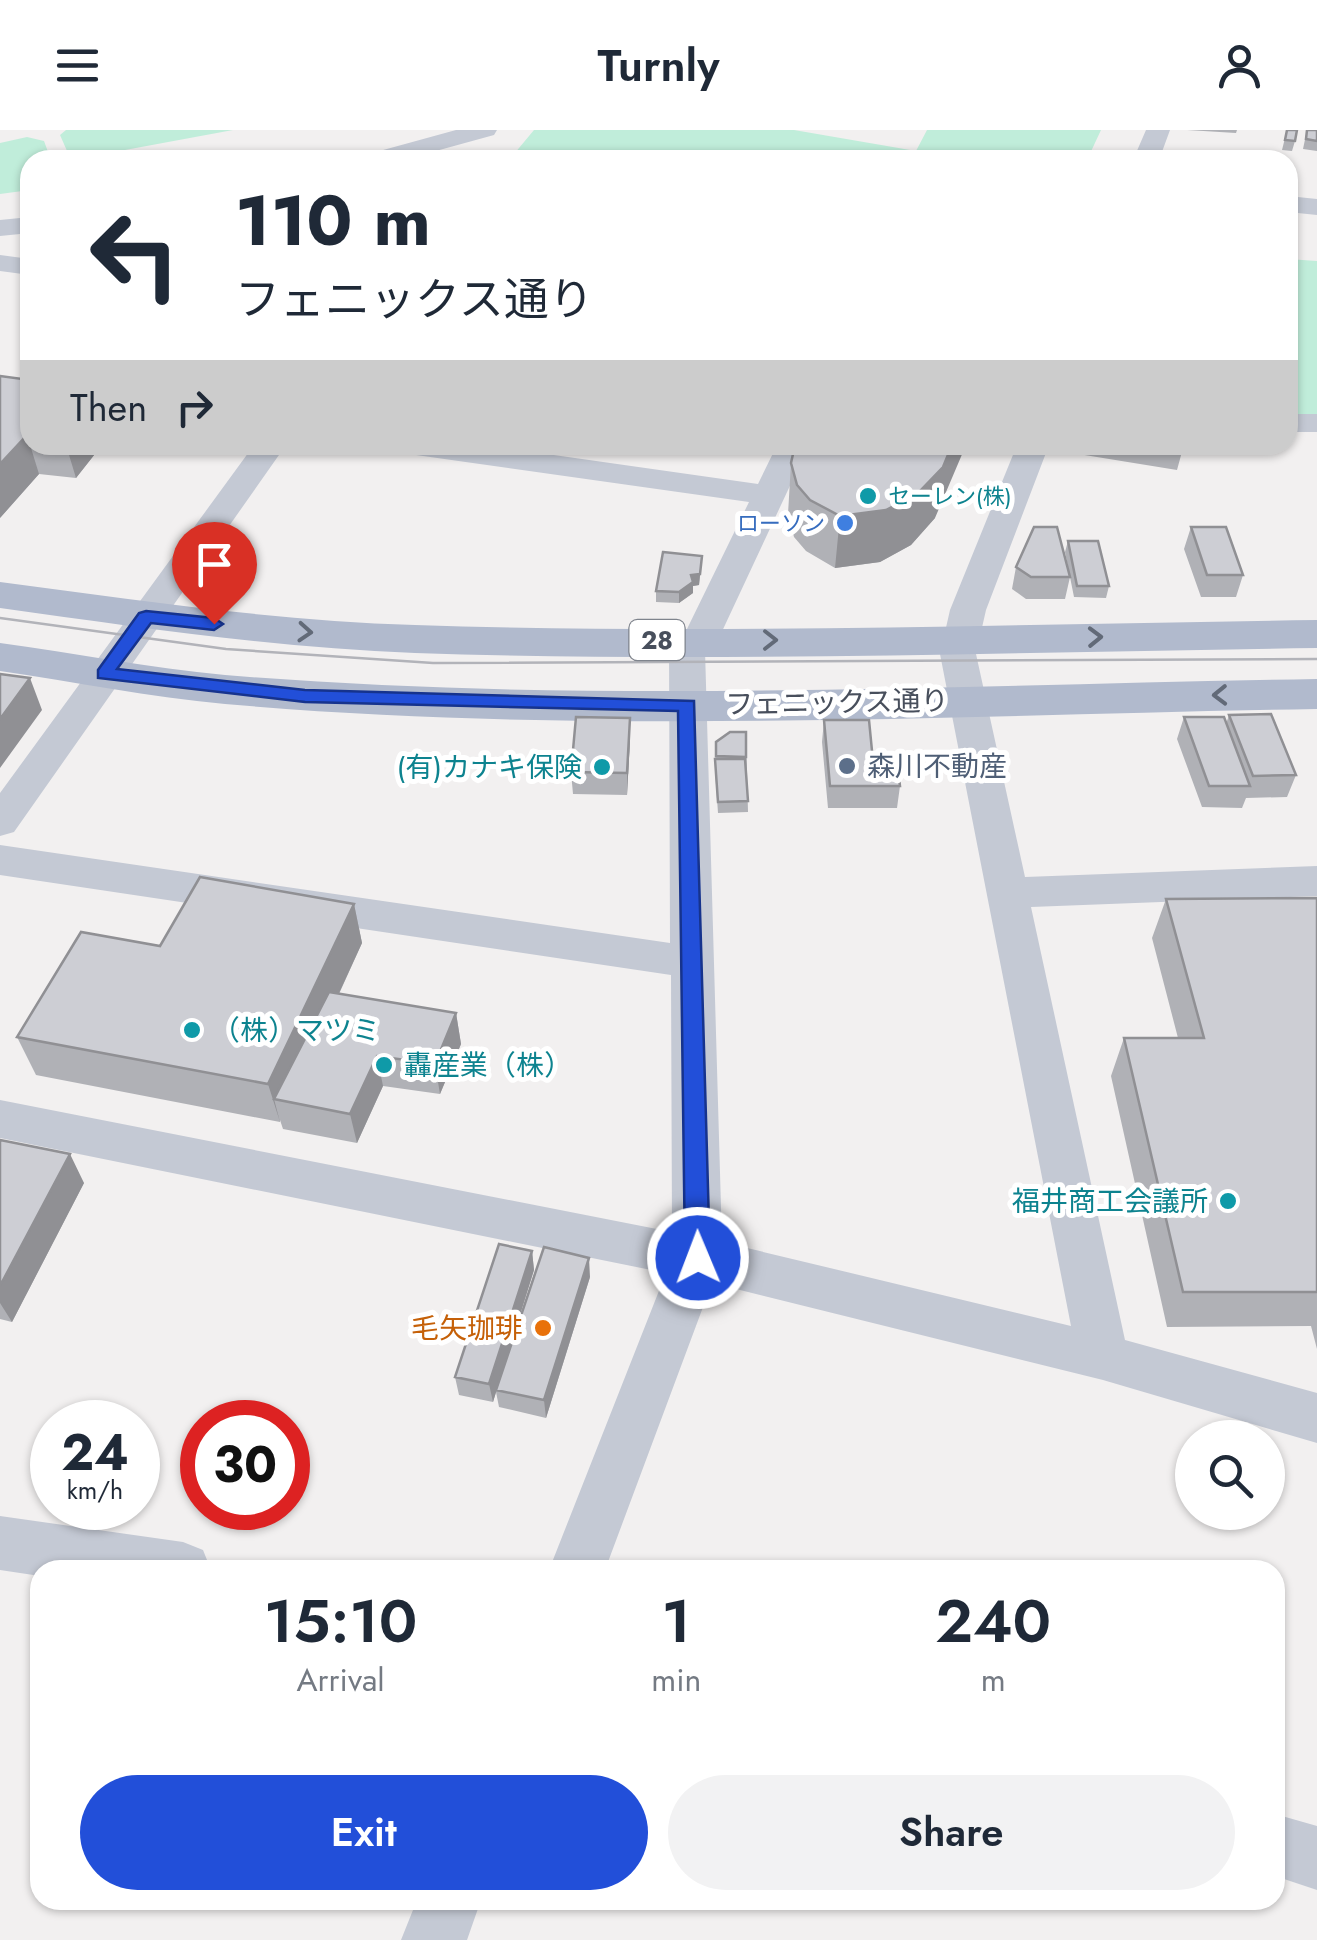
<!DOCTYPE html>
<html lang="en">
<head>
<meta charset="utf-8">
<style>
	:root { --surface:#fff; --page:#f2f2f3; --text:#1f2937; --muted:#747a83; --accent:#224fd9 }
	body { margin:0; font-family:Jost,"Noto Sans JP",sans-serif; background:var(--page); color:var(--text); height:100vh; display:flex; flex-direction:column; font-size:38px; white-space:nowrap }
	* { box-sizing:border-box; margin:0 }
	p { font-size:32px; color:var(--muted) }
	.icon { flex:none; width:55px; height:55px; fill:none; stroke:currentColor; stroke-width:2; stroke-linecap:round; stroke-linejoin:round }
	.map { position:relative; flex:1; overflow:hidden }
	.sheet { position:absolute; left:30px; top:1430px; width:1255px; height:350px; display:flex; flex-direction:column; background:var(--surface); border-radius:30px; box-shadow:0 2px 8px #0004 }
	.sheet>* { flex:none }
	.top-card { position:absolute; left:20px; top:20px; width:1278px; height:305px; border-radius:30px; box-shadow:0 2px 8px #0004; background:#fff; color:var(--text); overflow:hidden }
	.tools { position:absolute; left:1175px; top:1290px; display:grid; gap:20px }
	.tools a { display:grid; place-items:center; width:110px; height:110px; border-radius:50%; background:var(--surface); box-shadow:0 2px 8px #0004; font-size:50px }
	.speed { position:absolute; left:30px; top:1270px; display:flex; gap:20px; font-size:50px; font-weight:700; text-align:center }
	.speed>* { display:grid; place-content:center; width:130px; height:130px; border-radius:50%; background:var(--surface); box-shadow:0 2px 8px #0004; line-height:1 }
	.speed small { font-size:25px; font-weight:400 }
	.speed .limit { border:15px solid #d22; background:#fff; color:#111 }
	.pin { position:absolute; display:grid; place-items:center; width:85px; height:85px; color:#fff; margin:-102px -42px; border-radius:50% 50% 50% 0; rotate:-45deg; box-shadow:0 0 10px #0007 }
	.pin .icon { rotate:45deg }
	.me { position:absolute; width:110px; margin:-55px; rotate:359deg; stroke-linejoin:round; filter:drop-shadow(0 0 8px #0008) }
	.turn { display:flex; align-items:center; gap:35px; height:210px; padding:0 50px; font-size:45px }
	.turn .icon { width:130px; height:130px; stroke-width:2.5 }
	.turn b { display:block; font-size:70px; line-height:85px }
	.then { display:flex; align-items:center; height:95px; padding:0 50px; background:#0003; gap:20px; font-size:38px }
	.eta { display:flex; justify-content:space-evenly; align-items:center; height:170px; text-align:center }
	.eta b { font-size:60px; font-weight:600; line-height:70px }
	.cta { display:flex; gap:20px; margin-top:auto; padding:20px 50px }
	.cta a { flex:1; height:115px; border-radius:60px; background:var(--accent); color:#fff; font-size:40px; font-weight:600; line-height:115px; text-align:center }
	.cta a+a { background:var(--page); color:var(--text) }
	header { display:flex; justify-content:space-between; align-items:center; height:130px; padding:0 50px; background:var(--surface); font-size:45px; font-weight:600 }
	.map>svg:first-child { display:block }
	.green { fill:#c0edda }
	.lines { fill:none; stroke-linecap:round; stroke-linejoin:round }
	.minor { fill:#c4c9d4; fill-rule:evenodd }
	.major { fill:#b1bacd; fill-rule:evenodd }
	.tram { stroke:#b2b3b9; stroke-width:2.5 }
	.wall { fill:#b0b1b6 }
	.shaded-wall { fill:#909094 }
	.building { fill:#cdced4; stroke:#909094; stroke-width:2.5 }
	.oneway { stroke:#626a78 }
	.route { fill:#224fd9; stroke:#16338d; stroke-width:2.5 }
	.culture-dot { fill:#0f9aa8; stroke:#fff; stroke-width:4 }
	.shop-dot { fill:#3f7fe0; stroke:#fff; stroke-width:4 }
	.service-dot { fill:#5c6f8a; stroke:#fff; stroke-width:4 }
	.food-dot { fill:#e8710a; stroke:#fff; stroke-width:4 }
	.labels { text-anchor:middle; stroke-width:10; stroke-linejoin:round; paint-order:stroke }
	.far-culture-label { font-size:22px; fill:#0d838f; stroke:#fff; text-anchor:start }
	.far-shop-label { font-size:22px; fill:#366cbe; stroke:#fff; text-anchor:end }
	.shield { fill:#fff; stroke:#7f848d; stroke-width:2.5 }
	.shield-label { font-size:25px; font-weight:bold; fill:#484f5c }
	.street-label { font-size:28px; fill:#484f5c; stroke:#fff }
	.service-label { font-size:28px; fill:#4e5e75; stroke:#fff; text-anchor:start }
	.culture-label { font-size:28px; fill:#0d838f; stroke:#fff; text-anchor:end }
	.food-label { font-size:28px; fill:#c56008; stroke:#fff; text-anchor:end }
</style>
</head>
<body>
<header><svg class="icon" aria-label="menu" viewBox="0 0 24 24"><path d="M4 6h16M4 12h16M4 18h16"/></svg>Turnly<svg class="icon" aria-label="person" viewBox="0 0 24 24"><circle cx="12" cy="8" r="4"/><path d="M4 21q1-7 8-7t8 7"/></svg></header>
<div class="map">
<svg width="1317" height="1810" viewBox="0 0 1317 1810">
	<rect width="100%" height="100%" fill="#f2f0f0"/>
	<path class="green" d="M66 0H233L71 30 60 5Z
		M534 0H794L916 21 927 0H1101L1087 30H509Z
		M27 7 44 11 51 30H30V60L0 64V13Z
		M1288 129 1317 131V285H1288Z"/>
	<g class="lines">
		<path class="minor" d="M456 0H497L494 5 403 30H361L365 25Z
			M1146 0H1170L1159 30H1133Z
			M1288 66 1317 69V85L1288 82Z
			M30 87V103L0 106V90Z
			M0 125 30 129V145L0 141Z
			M1288 284H1317V302H1288Z
			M254 315H286L14 702 0 706V663Z
			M400 315H484L758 354 777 315H809L718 510 705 520 722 1112 1071 1196 940 524 950 480 1017 315H1049L986 480 976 524 1025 747 1317 736V766L1031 777 1125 1210 1317 1263V1313L1103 1250 712 1153 605 1440H549L666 1143 0 1008V970L672 1102 671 845 0 745V715L670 813 669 510 674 502 687 499 749 372 416 325Z
			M0 1386 183 1412 203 1420 211 1440H40V1446L0 1440Z
			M1275 1684 1317 1696V1760L1275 1746Z
			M417 1770H481L467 1810H401Z"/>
		<path class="major" d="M0 452C138 470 276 491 415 495 715 505 1017 494 1317 490V518C1018 522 714 533 415 523 275 518 138 497 0 478Z
			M0 513C75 523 150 538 225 545 587 575 954 555 1317 549V579C954 585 587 606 225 574 150 567 75 552 0 541Z"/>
		<path class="tram" d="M0 488 226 519 433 533 1317 529"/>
	</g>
	<path class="wall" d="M1187 0H1237L1236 3Z
		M1287 0 1295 11 1292 21 1282 20Z
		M1307 0H1317V21L1303 19Z
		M30 250V315H102L76 348 39 344 0 388Z
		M1068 315H1182L1183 318 1177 340 1066 322Z
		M791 333 935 388 911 415 880 432 835 438 806 421 794 407 788 384Z
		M1191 397 1243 445 1236 467H1201L1184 419Z
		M1068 411 1109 456 1106 468 1074 467 1065 422Z
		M702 426 699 455 693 456V463L679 473 656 472V461Z
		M1016 437 1070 447 1065 469H1026L1012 459Z
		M1229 585 1296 645 1287 667 1246 668 1242 678 1202 677 1177 609 1184 587 1226 594Z
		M824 590 873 631 900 656 897 678H828L822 612Z
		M746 602 748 682 718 683 715 640 716 612Z
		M630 609 627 665 573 664 571 642Z
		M1317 768V1219L1311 1196 1167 1197 1111 946 1124 908H1178L1152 808 1166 769Z
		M354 774 362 813 339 864 456 883 461 914 440 964 383 956 357 1013 283 999 280 990V992L36 945 17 907 160 816Z
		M0 1010 84 1053 12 1192 0 1189Z
		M532 1121 534 1140 508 1222 590 1147 546 1288 499 1277 496 1262 493 1272 459 1265 455 1247Z"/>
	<path class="shaded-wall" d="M27 305 39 344 0 388V334Z
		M66 315H102L76 348Z
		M952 315H966L935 388 911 415 880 432 835 438 840 386Z
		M702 426 699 455 693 456V463L679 473V462L691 445Z
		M30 548 42 580 0 638V589Z
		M630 588V609L627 665V643Z
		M354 774 362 813 289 972 274 969 280 992 268 954Z
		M456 883 461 914 440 964 435 934Z
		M377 926 383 956 357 1013 350 984Z
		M70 1024 84 1053 12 1192 0 1173V1156Z
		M532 1121 534 1140 493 1272 489 1254Z
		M589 1128 590 1147 546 1288 544 1270Z"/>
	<path class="building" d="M1287 0H1297L1295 11 1285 10Z
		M1307 0H1317V11L1306 9Z
		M943 22 956 24 952 30 940 28Z
		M0 246 30 250V305H27L0 334Z
		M795 315H952L943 337 918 363 886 380 840 386 810 370 797 355 791 333Z
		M1162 315H1182L1183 318Z
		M1034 397H1057L1070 447H1031L1016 437Z
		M1191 397H1226L1243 445H1207Z
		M1068 411H1098L1109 456H1077Z
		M663 422 702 426 700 444 691 445 693 452 679 462 656 461Z
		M0 544 30 548 0 589Z
		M1271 584 1296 645 1253 646 1229 585Z
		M576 587 630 588 627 643 571 642Z
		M1184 587H1224L1250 656H1209Z
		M824 590H869L873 631H897L900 656H830Z
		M730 602H746V627L716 626V612Z
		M715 629H745L748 671 718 672Z
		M200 747 354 774 268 954 17 907 81 802 160 816Z
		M1317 768V1162H1183L1124 908H1204L1166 769Z
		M329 862 456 883 435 934 377 926 350 984 274 969Z
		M0 1010 70 1024 0 1156Z
		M499 1114 532 1121 489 1254 455 1247Z
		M544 1117 589 1128 544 1270 496 1260Z"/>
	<defs><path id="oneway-chevron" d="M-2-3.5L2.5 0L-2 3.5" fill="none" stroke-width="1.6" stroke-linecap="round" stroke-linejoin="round" transform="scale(2.5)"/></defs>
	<g class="oneway">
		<use href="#oneway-chevron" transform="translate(305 502) rotate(4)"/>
		<use href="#oneway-chevron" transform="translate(1095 507) rotate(-1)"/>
		<use href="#oneway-chevron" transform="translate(770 510)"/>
		<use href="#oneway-chevron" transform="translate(1220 565) rotate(179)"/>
	</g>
	<path class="route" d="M146 481 214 488 223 494 214 500 151 493 117 539 305 560 694 571 710 1128 706 1135 698 1138 685 1128 678 581 305 572 98 548V540L139 483Z"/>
	<g class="culture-dot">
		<circle cx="868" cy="366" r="10"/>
		<circle cx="602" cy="637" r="10"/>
		<circle cx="192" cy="900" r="10"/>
		<circle cx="384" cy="935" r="10"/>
		<circle cx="1228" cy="1071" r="10"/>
	</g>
	<circle class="shop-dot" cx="845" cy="393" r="10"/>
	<circle class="service-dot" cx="847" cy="636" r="10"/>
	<circle class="food-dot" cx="543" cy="1198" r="10"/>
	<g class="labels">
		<g class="far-culture-label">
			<text x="888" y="374">セーレン(株)</text>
		</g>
		<g class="far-shop-label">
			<text x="825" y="401">ローソン</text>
		</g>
		<rect class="shield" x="629.5" y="490" width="55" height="40" rx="8"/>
		<g class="shield-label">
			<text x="657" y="519">28</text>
		</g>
		<g class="street-label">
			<text transform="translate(837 572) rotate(-1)" y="10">フェニックス通り</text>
		</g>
		<g class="service-label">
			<text x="867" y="646">森川不動産</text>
		</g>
		<g class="culture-label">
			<text x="582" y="647">(有)カナキ保険</text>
			<text x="212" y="910" text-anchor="start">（株）マツミ</text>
			<text x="404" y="945" text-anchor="start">轟産業（株）</text>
			<text x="1208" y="1081">福井商工会議所</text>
		</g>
		<g class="food-label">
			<text x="523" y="1208">毛矢珈琲</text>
		</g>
	</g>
</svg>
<div class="tools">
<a><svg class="icon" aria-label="search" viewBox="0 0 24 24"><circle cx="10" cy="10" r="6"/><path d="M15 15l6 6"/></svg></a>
</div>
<div class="speed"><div>24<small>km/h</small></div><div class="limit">30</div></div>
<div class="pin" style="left:214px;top:494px;background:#d93025"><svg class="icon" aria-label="arrive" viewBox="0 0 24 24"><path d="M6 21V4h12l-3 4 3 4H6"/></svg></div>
<svg class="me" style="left:698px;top:1128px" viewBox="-20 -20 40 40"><circle r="17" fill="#224fd9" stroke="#fff" stroke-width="3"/><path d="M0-11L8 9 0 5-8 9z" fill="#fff"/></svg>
<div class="top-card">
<div class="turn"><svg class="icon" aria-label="left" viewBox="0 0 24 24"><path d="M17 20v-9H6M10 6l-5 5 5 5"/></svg><div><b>110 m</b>フェニックス通り</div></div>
<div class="then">Then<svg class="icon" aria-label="right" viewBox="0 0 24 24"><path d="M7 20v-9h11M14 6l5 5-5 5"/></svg></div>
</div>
<section class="sheet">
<div class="eta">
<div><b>15:10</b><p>Arrival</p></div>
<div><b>1</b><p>min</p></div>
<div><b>240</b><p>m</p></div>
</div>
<div class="cta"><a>Exit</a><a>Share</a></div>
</section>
</div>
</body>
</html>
